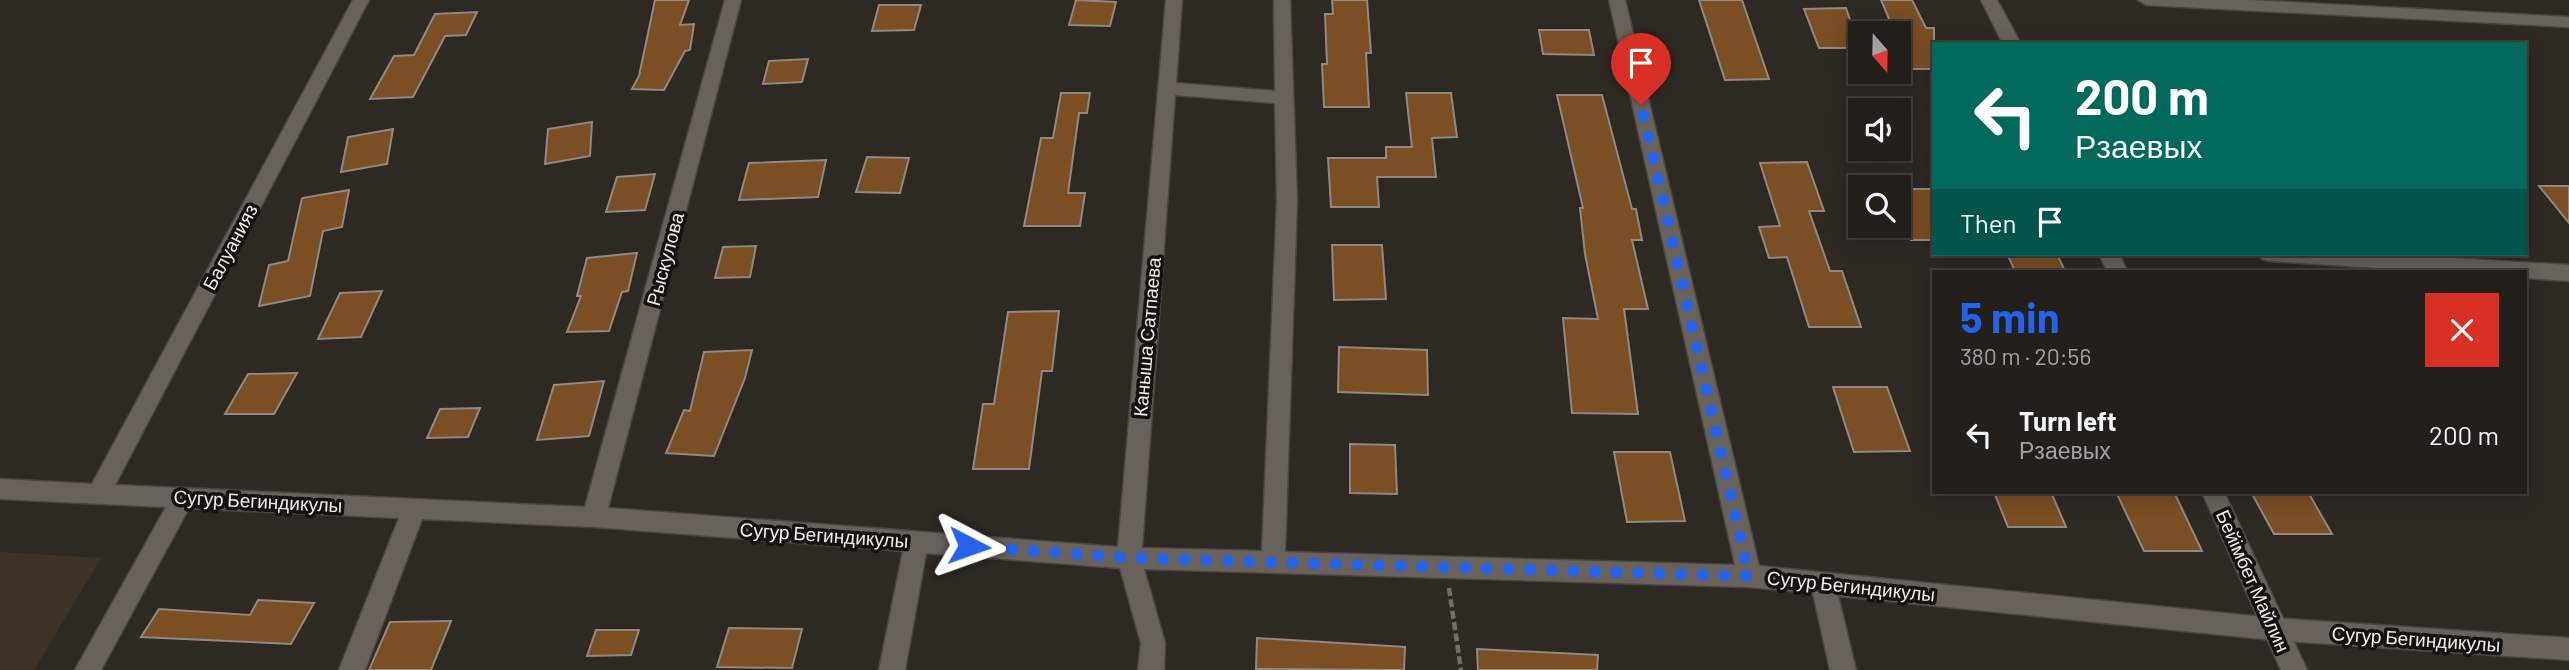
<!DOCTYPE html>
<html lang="en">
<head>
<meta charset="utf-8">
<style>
	:root { --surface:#231f1b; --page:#2f2c28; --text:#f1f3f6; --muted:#a3a2a3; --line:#403d3a; --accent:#2563eb }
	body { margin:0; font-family:Barlow,sans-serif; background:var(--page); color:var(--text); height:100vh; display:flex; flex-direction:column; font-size:26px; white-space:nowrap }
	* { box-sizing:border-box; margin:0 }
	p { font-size:23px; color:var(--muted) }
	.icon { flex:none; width:38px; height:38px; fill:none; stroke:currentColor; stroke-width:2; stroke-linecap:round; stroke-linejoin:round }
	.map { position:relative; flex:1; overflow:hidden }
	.details { position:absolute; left:1932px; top:270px; width:595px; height:224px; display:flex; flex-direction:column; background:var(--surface); border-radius:0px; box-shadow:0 4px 18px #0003,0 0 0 2px var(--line) }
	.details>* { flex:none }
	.hud { position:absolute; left:1932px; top:42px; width:595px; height:214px; border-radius:0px; box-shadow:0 4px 18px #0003,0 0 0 2px var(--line); background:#00695c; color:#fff; overflow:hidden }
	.needle { width:46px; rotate:160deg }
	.tools { position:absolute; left:1848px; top:21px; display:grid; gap:14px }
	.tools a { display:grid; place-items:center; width:63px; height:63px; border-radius:0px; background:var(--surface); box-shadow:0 4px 18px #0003,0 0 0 2px var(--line); font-size:35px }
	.pin { position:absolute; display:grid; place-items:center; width:60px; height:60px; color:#fff; margin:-72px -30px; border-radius:50% 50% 50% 0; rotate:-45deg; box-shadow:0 0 7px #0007 }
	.pin .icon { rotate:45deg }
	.me { position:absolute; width:77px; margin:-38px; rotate:94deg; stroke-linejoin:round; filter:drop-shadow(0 0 5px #0008) }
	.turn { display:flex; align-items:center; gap:24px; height:147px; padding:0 28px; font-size:32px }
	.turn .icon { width:91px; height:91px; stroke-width:2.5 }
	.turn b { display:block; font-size:49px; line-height:60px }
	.then { display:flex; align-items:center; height:66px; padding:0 28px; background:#0003; gap:14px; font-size:26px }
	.round { display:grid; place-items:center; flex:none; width:74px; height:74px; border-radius:0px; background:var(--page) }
	.overview { display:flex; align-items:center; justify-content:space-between; height:119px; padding:0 28px }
	h1 { font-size:42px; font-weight:700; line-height:52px; color:var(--accent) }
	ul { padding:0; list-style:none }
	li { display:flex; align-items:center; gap:21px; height:91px; padding:0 28px }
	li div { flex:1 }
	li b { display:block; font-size:26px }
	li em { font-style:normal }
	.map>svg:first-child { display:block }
	.built { fill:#3c3228 }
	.building { fill:#7b4e24; stroke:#908882; stroke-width:2 }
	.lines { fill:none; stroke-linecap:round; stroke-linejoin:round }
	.minor-casing { stroke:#4b4642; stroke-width:3 }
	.tertiary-casing { stroke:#4b4642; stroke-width:3 }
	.path { stroke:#726d68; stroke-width:4.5; stroke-dasharray:8 3.5; stroke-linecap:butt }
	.minor { fill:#69625c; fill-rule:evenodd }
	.tertiary { fill:#69625c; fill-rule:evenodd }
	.route { stroke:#2563eb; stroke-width:12; stroke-dasharray:0 21.6 }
	.labels { text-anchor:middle; stroke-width:7; stroke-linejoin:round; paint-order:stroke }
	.street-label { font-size:19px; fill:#f0ece9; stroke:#151210 }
</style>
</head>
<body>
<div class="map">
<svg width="2569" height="670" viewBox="0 0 2569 670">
	<rect width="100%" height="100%" fill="#2f2924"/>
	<path class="built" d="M0 552 101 558 34 670H0Z"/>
	<path class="building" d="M655 0H689L680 25 694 24 690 50 685 51 664 90 632 89 639 76Z
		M1076 0 1116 2 1110 26 1069 25Z
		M1332 0H1367L1371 53H1366L1369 107H1324L1322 64H1327L1325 14H1333Z
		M1699 0H1742L1769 79 1725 80Z
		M1881 0H1912L1926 28H1934V69H1911L1899 41V33H1895Z
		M879 5H921L914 30 872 31Z
		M1846 8 1860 48H1819L1804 9Z
		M477 12 466 35 445 36 413 97 370 99 394 56 414 55 435 14Z
		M1539 30H1589L1594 55 1543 54Z
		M808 59 802 82 763 84 769 61Z
		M1061 93H1090L1087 113H1079L1068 193H1085L1080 226H1024L1041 138H1053Z
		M1406 93H1451L1457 137 1432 138 1436 177H1377L1379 207H1331L1328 158H1386V147H1412Z
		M1557 95H1602L1632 209H1636L1642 240H1632L1648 309H1624L1638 414 1572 413 1563 318 1598 319 1585 254 1580 208H1583Z
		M592 122 590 156 545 164 548 129Z
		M393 129 387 164 341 172 348 137Z
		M867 157 909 158 900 193 856 192Z
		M826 160 818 197 739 200 749 163Z
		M1807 162 1824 211H1809L1830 271H1842L1861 327H1809L1787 257 1769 258 1759 227 1780 226 1760 163Z
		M655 174 645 210 606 212 617 177Z
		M2539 186H2569V223Z
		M1899 189H1934V240H1911L1899 210Z
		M349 190 342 227 323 231 310 296 259 306 269 265 288 261 302 198Z
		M1332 245H1382L1386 299 1334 300Z
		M756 246 750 277 715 278 723 247Z
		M637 253 628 291 622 292 609 331 567 332 581 296H577L587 258Z
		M2007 254H2057L2065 271H2015Z
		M382 291 361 337 318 339 340 293Z
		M1059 311 1052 371H1042L1029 469H973L983 404H994L1008 312Z
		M1339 347 1427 350 1428 395 1338 392Z
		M752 350 745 378 714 456 666 453 684 410 690 411 704 352Z
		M297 373 274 414H225L248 374Z
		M604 381 589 436 537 440 554 385Z
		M1833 387H1887L1910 451 1854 452Z
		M480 408 468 437 427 438 440 409Z
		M1350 444 1395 445 1397 494 1350 493Z
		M1614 452H1670L1685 521 1627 522Z
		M1994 492H2051L2066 527H2008Z
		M2116 492H2174L2202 551H2144Z
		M2251 492H2308L2332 534H2274Z
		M258 600 314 603 291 644 141 637 159 609 250 615Z
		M451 621 431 670H369L390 622Z
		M729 628 802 629 792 668 717 667Z
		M596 630H639L631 655 587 656Z
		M1257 638 1405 647 1404 670 1256 669Z
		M1477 649 1598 655 1597 670H1478Z"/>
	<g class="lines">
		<g class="minor-casing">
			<path id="minor" d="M353 0H369L115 485 585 507 725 0H741L608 508 1118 547 1166 0H1182L1176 83 1275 91 1274 0H1290L1297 201 1285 552 1735 565 1609 0H1625L1759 566 2273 618 2569 638V660L2273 640 1838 596 1856 670H1830L1813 593 1749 587 1144 569 1165 643 1164 670H1138L1141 643 1120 568 926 553 905 670H879L903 551 594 527 422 519 365 670H339L399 518 189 508 101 670H75L166 507 0 499V479L92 484ZM1175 95 1275 103 1277 201 1262 551 1142 548Z
				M2138 0H2249L2569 17V27L2146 5Z
				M2259 254H2383L2569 265V281L2525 278V271H2423L2269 261 2262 259Z"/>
		</g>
		<g class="tertiary-casing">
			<path id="tertiary" d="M1981 0H1997L2021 44H2003Z
				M2099 254H2119L2127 271H2107Z
				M2202 492H2224L2307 670H2281Z"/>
		</g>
		<path class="path" d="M1449 588 1461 670"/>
		<use href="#minor" class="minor"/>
		<use href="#tertiary" class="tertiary"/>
	</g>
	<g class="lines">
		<path class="route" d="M969 546 1129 558 1749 576 1641 105"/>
	</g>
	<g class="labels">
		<g class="street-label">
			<text transform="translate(230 247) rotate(-62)" y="7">Балуанияз</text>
			<text transform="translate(665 259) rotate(-75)" y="7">Рыскулова</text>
			<text transform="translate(1147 337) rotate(-85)" y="7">Каныша Сатпаева</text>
			<text transform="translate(258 501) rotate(3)" y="7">Сугур Бегиндикулы</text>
			<text transform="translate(824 535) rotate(4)" y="7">Сугур Бегиндикулы</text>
			<text transform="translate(2253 581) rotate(66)" y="7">Бейімбет Майлин</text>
			<text transform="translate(1851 586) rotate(6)" y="7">Сугур Бегиндикулы</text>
			<text transform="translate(2416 639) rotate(4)" y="7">Сугур Бегиндикулы</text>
		</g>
	</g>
</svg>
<div class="tools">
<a><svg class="needle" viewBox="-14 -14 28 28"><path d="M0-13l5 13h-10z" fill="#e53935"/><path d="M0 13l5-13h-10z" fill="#a3a2a3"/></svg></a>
<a><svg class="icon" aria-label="sound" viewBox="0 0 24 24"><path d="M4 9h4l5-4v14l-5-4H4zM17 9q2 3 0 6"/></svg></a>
<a><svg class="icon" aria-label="search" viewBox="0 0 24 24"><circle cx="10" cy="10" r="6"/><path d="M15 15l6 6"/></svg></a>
</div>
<div class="pin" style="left:1641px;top:105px;background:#d93025"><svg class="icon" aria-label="arrive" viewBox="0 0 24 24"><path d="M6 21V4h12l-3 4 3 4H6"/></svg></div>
<svg class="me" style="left:969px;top:546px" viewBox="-20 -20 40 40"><path d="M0-17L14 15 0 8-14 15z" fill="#2563eb" stroke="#fff" stroke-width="4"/></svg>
<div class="hud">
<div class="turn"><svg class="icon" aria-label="left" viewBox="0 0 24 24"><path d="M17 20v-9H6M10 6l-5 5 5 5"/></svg><div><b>200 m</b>Рзаевых</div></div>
<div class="then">Then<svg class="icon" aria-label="arrive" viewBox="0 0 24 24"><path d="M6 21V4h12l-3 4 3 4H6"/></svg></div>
</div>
<section class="details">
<div class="overview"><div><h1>5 min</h1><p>380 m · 20:56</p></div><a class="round" style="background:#d93025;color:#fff"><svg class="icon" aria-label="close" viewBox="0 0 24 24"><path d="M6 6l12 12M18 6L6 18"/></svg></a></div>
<ul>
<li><svg class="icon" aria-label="left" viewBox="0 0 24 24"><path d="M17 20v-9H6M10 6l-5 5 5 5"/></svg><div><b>Turn left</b><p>Рзаевых</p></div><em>200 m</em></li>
</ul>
</section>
</div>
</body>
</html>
